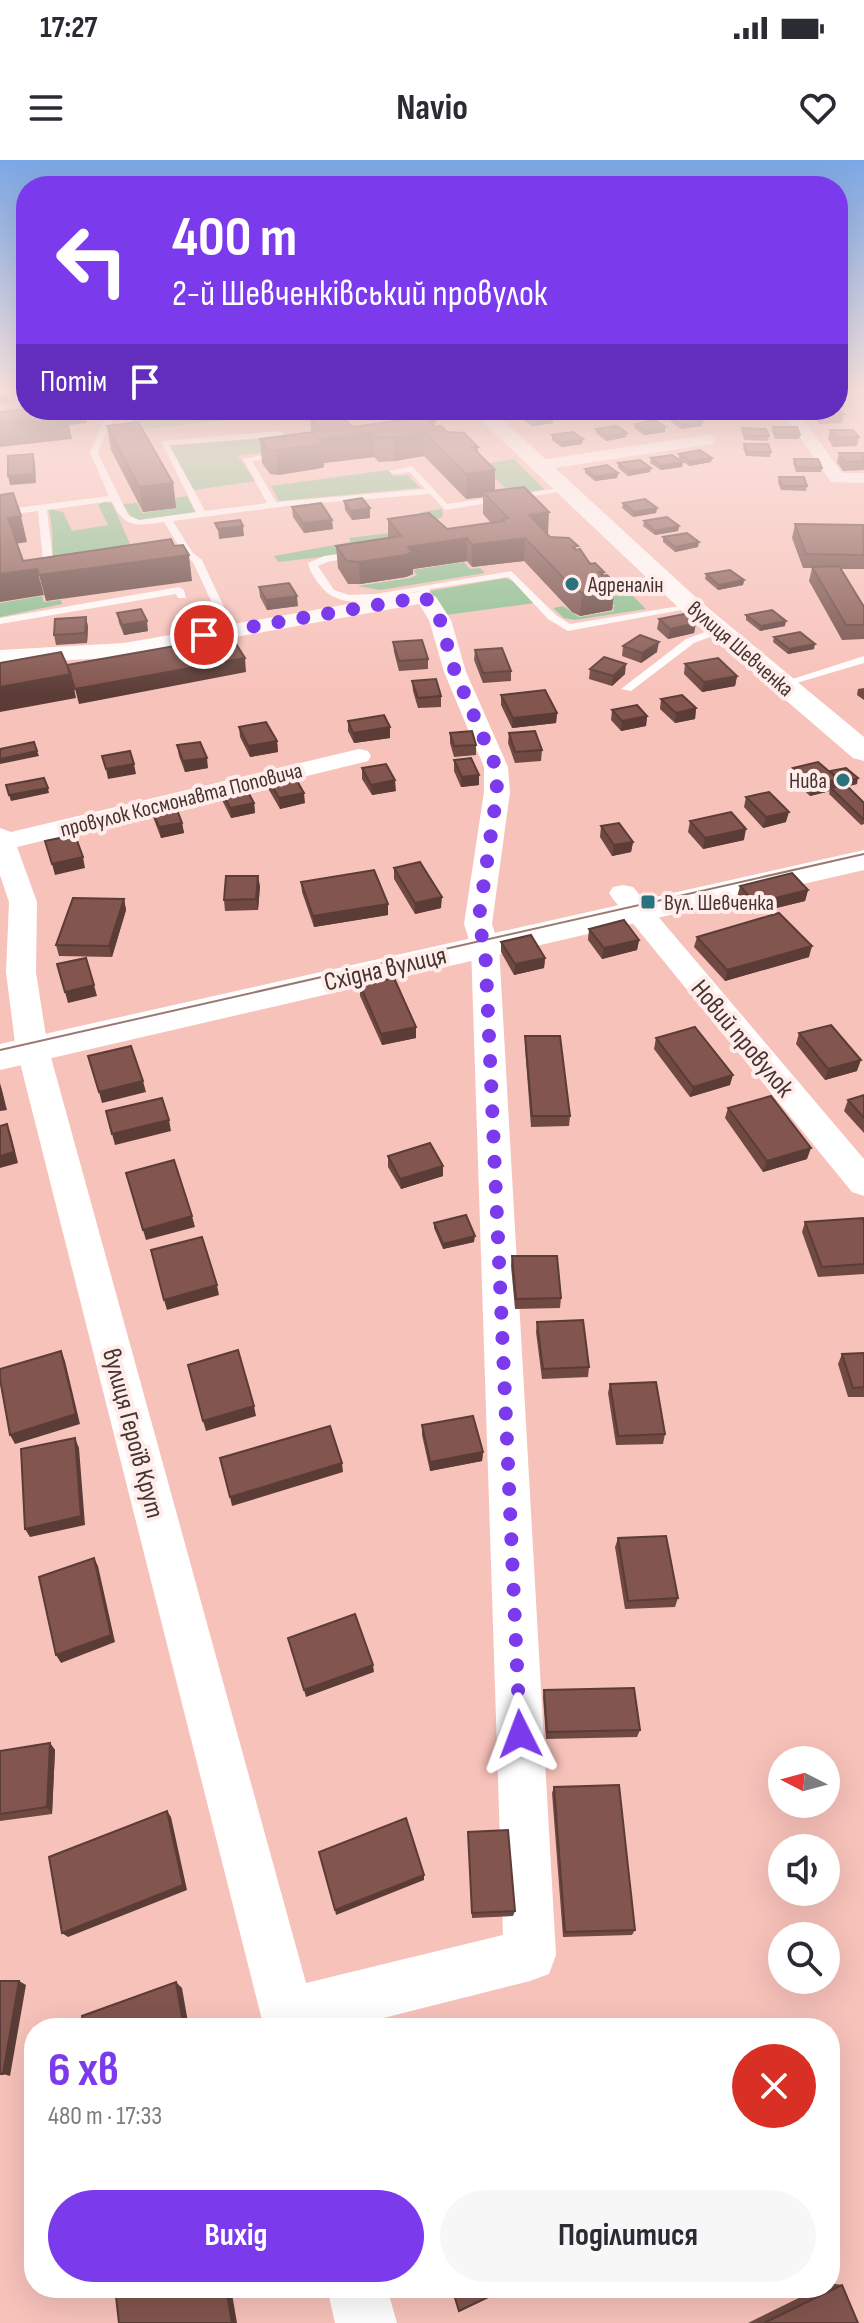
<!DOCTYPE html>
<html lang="uk">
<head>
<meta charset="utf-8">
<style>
	:root { --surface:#fff; --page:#f7f7f7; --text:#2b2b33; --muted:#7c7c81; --accent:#7c3aed }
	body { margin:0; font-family:"Sofia Sans Condensed",sans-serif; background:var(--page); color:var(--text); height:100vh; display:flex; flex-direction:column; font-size:30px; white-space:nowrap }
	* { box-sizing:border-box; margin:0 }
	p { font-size:26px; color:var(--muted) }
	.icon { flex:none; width:44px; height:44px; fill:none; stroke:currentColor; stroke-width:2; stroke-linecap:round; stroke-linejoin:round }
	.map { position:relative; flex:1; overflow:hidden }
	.panel { position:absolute; left:24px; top:1858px; width:816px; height:280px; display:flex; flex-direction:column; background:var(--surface); border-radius:32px; box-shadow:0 8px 32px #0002 }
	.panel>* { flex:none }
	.guide { position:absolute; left:16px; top:16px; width:832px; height:244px; border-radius:32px; box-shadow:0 8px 32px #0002; background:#7c3aed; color:#fff; overflow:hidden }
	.needle { width:52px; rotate:276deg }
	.tools { position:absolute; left:768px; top:1586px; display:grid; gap:16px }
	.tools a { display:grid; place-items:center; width:72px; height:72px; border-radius:50%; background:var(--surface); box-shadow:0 8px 32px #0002; font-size:40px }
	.pin { position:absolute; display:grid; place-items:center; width:68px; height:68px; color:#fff; margin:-34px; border:4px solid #fff; border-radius:50%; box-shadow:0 2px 8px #0007 }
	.me { position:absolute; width:88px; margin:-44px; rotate:357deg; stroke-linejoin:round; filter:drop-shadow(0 0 6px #0008) }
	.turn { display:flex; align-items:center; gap:28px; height:168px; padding:0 24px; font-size:36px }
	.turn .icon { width:104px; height:104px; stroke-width:2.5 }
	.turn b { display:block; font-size:56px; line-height:68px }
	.then { display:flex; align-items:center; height:76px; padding:0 24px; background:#0003; gap:16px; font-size:30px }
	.round { display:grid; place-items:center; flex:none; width:84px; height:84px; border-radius:42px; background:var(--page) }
	.overview { display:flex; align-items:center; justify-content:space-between; height:136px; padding:0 24px }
	h1 { font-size:48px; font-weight:700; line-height:60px; color:var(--accent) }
	.primary-button { display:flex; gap:16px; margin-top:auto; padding:16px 24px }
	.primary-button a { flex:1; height:92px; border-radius:48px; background:var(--accent); color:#fff; font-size:32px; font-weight:700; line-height:92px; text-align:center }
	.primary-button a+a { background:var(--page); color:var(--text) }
	.status { display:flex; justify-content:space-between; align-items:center; height:56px; padding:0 40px; background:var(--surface); direction:ltr }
	.status svg { height:22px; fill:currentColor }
	header { display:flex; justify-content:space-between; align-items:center; height:104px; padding:0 24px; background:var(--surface); font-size:36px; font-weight:700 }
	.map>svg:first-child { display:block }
	.green { fill:#83be8c }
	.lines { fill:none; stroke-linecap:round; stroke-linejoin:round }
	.service { fill:#fff; fill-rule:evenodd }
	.minor { fill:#fff; fill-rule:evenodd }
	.tertiary { fill:#fff; fill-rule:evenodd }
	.tram { stroke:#9c7872; stroke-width:2 }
	.wall { fill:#704943 }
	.shaded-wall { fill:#5b3c37 }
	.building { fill:#82554e; stroke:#5b3c37; stroke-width:2 }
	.route { stroke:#7c3aed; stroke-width:14; stroke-dasharray:0 25.2 }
	.poi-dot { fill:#2a727d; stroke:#feedea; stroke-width:3 }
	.labels { text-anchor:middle; stroke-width:8; stroke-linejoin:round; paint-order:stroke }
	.far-poi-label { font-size:22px; fill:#47332f; stroke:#feedea; text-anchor:start }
	.far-street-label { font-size:22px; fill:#47332f; stroke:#feedea }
	.street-label { font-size:26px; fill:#47332f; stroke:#feedea }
</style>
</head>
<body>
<div class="status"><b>17:27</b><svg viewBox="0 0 49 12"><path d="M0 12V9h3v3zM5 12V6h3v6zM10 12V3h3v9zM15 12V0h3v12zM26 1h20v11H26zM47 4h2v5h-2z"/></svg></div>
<header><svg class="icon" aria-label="menu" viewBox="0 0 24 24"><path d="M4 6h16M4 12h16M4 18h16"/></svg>Navio<svg class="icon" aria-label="heart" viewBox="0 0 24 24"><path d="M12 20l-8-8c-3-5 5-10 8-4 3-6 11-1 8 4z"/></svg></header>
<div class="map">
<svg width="864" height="2163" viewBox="0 0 864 2163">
	<rect width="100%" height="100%" fill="#f7c2ba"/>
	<path class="green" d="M218 250H281L283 253 137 270 131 260Z
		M282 277 292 289 238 296 255 321 194 330 170 286Z
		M514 299 544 329 543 330 512 334 490 314 498 312 489 303Z
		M388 310 393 316 408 315 420 328 279 341 271 326Z
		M187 336 196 354 141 361 132 358 123 344 137 343 142 353 177 348 172 338Z
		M103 342 112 343 137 400 54 410C51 388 55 370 48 349L63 352 72 371 108 365 98 345Z
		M442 349 443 356 417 375 331 396 278 402 274 396 351 382 349 378 423 369 421 352Z
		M464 402 470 409 480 408 485 413 380 430 357 426 410 418 417 415 413 410Z
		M505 418 515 422 535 443 446 455 430 431Z
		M620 423 646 449 575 460 564 458 553 448 563 446 579 457 614 451 612 447 615 446 597 427Z
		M42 436 44 442 61 440 62 444 0 457V443Z"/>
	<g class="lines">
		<path class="service" d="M108 250H116L98 293 128 355 139 360 196 352 161 281 281 271 284 276 169 285 205 351 267 343 243 299 283 291 286 296 252 301 276 342 425 329 410 312 393 314 389 311 412 306 447 344 567 327 572 330 445 350 430 334 295 345 173 361 192 392 202 400 235 471 230 474 225 471 193 402 185 396 164 362C135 366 126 369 111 341L47 350 54 409 63 414 58 417 44 411 38 351 0 356V350L109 336 90 293Z
			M358 391 363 394 361 396 327 402 318 406 334 430 349 435 376 434 511 411 556 455 570 464 692 444 697 447 568 471 548 459 509 417 430 429 428 437 423 440 418 437 419 431C389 438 340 455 319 424 314 417 309 410 308 403L324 396Z
			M179 427 184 430 186 438H178L176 434 0 464V458Z
			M719 467 724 470 723 472 694 483 631 531 621 529 686 479Z
			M864 496V503L783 527 777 524Z"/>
		<path class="minor" d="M781 250H797L842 313H864V323L831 322Z
			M706 275 712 276 714 280 712 284 541 310 532 305 541 300Z
			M423 431 436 437 451 460 466 512 508 607 510 632 492 764 499 786 556 1795 549 1814 530 1821 344 1868H264L15 883 6 812 9 742 0 715V668L11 672 359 589 368 591 371 596 368 601 17 687 37 742 36 812 47 883 306 1823 503 1775 471 786 464 764 484 632V607L444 512 429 460 419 444 124 497 0 504V490L124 483Z
			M623 725 633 727 864 999V1036L852 1032 613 739 609 733 613 727Z
			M327 2128H387L397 2163H335Z"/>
		<path class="tertiary" d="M470 250H492L701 442 864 577V601L853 598 683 452Z
			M864 690V710L0 910V884Z"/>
		<path class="tram" d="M0 890 864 694"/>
	</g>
	<path class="wall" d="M757 250H782L783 252 782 256H759Z
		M815 250H838L844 254 842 263 819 264 814 256Z
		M310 252 341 256 353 267 435 261V267L478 287V293L495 331 550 377 577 389 603 415 615 423 612 450 580 456 572 452 524 401 472 407 467 401 413 409V414L406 417 360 424H348L338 408 336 386 388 378V359L447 369 491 363 483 354V337L466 339 424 296 395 301 379 302 374 297 324 303V307L316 309 278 315 270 314 262 303 260 279 311 272Z
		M523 255 553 259V263L532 266 523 260Z
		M671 258 702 262 701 266 681 269 671 262Z
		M635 264 665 267V272L644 275 634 268Z
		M107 266 173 323 176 348 143 352 111 290Z
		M773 267 800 275 799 279H775L772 271Z
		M742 268 769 276 768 281 744 280 742 273Z
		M596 269 627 273 626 277 606 281 596 273Z
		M830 270 859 277 857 286 833 287 828 279Z
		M552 275 583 279 582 284 561 287 552 280Z
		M744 284 771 292 770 297 746 296 743 288Z
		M839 293 864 294V310L843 311 837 302Z
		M679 294 712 298 711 302 689 306 679 298Z
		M651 298 683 302 682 307 661 310 650 303Z
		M794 299 822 308 821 312H796L793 303Z
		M618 303 650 312 628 316 618 308Z
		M585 309 618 313 617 318 595 321 585 313Z
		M779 317 807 326 806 331 781 330 778 322Z
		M344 341 370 358 352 360 345 350Z
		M623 343 657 348 656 353 633 357 622 348Z
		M292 347 333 369 304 373 293 357Z
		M644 361 679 366 678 371 655 375 643 366Z
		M795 364 864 367V409H840L864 447V479L842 480 809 421 812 408H803L792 378Z
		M663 377 698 387 675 392 663 382Z
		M706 414 744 420 743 425 718 430 705 419Z
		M259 427 298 446 267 450 260 437Z
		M117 453 148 471 124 475 119 463Z
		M746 455 785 466 760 471 746 460Z
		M86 457 88 467 87 483 56 485 54 475Z
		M659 459 696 463 694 473 668 479 657 469Z
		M774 477 814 489 788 494 773 482Z
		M393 482 428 499V509L399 511 394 492Z
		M623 486 657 492 641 503 622 496Z
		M475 490 511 511V521L483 523 474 500Z
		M685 504 737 516 735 526 702 532 684 514Z
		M590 509 625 514 612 526 589 519Z
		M412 521 441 536V547L418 548 413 531Z
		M864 528V540L857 535 858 529Z
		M501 535 557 553 556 563 512 568 501 545Z
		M661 539 696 548 695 559 675 563 660 549Z
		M612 550 647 556 646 566 621 571 611 560Z
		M348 561 390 567V578L354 583 348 571Z
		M239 567 277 581 278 592 250 597 240 577Z
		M450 573 476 585V595L454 597 450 583Z
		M509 573 542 590 541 601 515 603 508 583Z
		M177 585 208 608 185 612 179 596Z
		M454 600 479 615V625L461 627 454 611Z
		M362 608 396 631 372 635 362 619Z
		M793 608 830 613 857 624 847 626 864 643V664L861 665 829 634 830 631 810 636 791 618Z
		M268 619 305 643 280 649 269 630Z
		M219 626 254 643 255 653 231 658 220 636Z
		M746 637 786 662 763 668 744 647Z
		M151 646 182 663 184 673 161 678 153 657Z
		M690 661 744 680 703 689 688 672Z
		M601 666 633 682 631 692 612 696 600 677Z
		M394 708 441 748 415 754 394 719Z
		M301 722 388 744V755L314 767 302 732Z
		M260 726 258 750 225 751 224 740Z
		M740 726 808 730 805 741 752 754 737 737Z
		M124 739 126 750 112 797 59 796 56 785Z
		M589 769 639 780 637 790 602 799 588 780Z
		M697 777 809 797 725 821 694 787Z
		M501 782 545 798 544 808 514 815 501 792Z
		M360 825 416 867V878L382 885 360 836Z
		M799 873 857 911 825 920 796 884Z
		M525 876 570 956 569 966 531 967 525 887Z
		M656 878 730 925 690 937 654 889Z
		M864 935V973L844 951 848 940Z
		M728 948 807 999 763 1012 725 958Z
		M388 996 443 1016 401 1029 388 1007Z
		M805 1062H864V1114L818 1117 802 1072Z
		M434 1063 474 1082 443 1089 434 1068Z
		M512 1096 561 1138 560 1148 515 1149 511 1106Z
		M537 1162 589 1207 588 1217 542 1219 536 1172Z
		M864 1193V1237H848L838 1204 842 1194Z
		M610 1224 665 1274 663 1284 616 1285 608 1233Z
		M422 1265 483 1292 482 1301 430 1311 422 1275Z
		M618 1378 678 1438 675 1447 625 1449 615 1387Z
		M544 1530 640 1570 637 1577 546 1579 543 1537Z
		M50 1583 55 1590 52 1654 0 1661V1591Z
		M554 1627 635 1770 632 1775 563 1777 552 1633Z
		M468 1672 515 1751 513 1756 472 1758Z
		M830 2123 842 2125 858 2163H748L819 2128H830Z"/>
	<path class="shaded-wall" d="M7 234 9 242 0 244V235Z
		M56 250H84L87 263 69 265 72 279 0 287V262Z
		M129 250H205L130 259Z
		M351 250H371L372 254 352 256Z
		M553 259V263L532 266V262Z
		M702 262 701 266 681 269V265Z
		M665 267V272L644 275 645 271Z
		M374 272V297L324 303V307L316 309 278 315 276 290 320 279Z
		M424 272V296L395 301V277Z
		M627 273 626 277 606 281V276Z
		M583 279 582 284 561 287 562 283Z
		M33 294 35 303 36 323 10 325 8 316Z
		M712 298 711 302 689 306 690 301Z
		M683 302 682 307 661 310V306Z
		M651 308 650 312 628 316 629 311Z
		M495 310V335L483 332V337L466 339V314Z
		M618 313 617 318 595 321V317Z
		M173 323 176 348 143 352 139 327Z
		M370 348V358L352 360 351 351Z
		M657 348 656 353 633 357 634 352Z
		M549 352 548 374 529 355Z
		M21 356 27 382 14 384 8 358Z
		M332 360 333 369 304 373 303 363Z
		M243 366 244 376 219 379 218 369Z
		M679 366 678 371 655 375V371Z
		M467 378V401L413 409V414L406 417 360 424 359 402 408 387Z
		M525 378 524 401 472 407V385Z
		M699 382 698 387 675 392V387Z
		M189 395 192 421 46 441 39 415Z
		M37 409 44 435 0 442V414Z
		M599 412H604L602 430 611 423H615L612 450 580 456 582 433Z
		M744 420 743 425 718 430 719 425Z
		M297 436 298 446 267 450 266 440Z
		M86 457 88 467 87 483 85 473Z
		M147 461 148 471 124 475 122 465Z
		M786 461 785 466 760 471 761 466Z
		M696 463 694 473 668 479 670 469Z
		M659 482 657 492 641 503 642 493Z
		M815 484 814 489 788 494 789 489Z
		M245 498 246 512 79 544 75 529Z
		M626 504 625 514 612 526 613 516Z
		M71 514 76 538 0 552V527Z
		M737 516 735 526 702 532 704 522Z
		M696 548 695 559 675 563 676 553Z
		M557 553 556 563 512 568 513 558Z
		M647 556 646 566 621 571 622 561Z
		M390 567V578L354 583 353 573Z
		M277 581 278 592 250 597 248 586Z
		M37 591 39 596 0 604V599Z
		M207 598 208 608 185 612 183 601Z
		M134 604 136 614 108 619 106 609Z
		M479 615V625L461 627 462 617Z
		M858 618 857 624 842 628 843 622Z
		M838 619 835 630 831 628 830 631 810 636 812 625Z
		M395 620 396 631 372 635 371 625Z
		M48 628 49 633 11 641 9 635Z
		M304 633 305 643 280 649 279 638Z
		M254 643 255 653 231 658 230 648Z
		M789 652 786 662 763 668 766 657Z
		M182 663 184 673 161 678 159 667Z
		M746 669 744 680 703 689 705 678Z
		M633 682 631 692 612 696 614 685Z
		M83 697 85 708 55 715 52 704Z
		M258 716 260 726 258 750 256 739Z
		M808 730 805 741 752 754 755 743Z
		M442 737 441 748 415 754V743Z
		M124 739 126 750 112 797 109 786Z
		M388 744V755L314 767 313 756Z
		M639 780 637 790 602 799 604 788Z
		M812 786 809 797 725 821 727 810Z
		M545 798 544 808 514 815 515 804Z
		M94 825 97 836 68 843 65 832Z
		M416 867V878L382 885 381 874Z
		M861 900 857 911 825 920 828 909Z
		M733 915 730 925 690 937 693 927Z
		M143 921 146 932 102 943 99 932Z
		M0 923 7 950 0 951Z
		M169 960 171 971 115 985 112 974Z
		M7 964 11 975 18 1003 0 1008V996Z
		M811 988 807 999 763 1012 767 1001Z
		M443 1006V1016L401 1029 400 1019Z
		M192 1056 195 1067 146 1080 143 1070Z
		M475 1076 474 1082 443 1089V1084Z
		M217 1125 219 1135 167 1150 164 1140Z
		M61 1191 65 1201 80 1264 15 1284 10 1275Z
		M254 1246 256 1256 206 1271 203 1261Z
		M75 1278 79 1288 85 1365 30 1377 25 1369Z
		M483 1292 482 1301 430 1311V1302Z
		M342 1303 343 1312 232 1346 230 1337Z
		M94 1398 98 1406 115 1482 61 1503 56 1495Z
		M373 1505 374 1512 306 1537 304 1530Z
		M50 1583 55 1590 52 1654 47 1647Z
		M167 1651 171 1657 187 1730 68 1777 62 1773Z
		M424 1715V1720L336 1755 335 1750Z
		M19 1821 26 1825 10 1916 3 1914Z
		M176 1822 182 1828 189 1868H184Z
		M226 2128H231L237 2163H232Z"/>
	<path class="building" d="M838 247 844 254 821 255 817 250H838Z
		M26 249V250H65L67 255 0 262V252Z
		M327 250H336L341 256 338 254 314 257 310 252Z
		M759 250H782L783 252 760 251Z
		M544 252 553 259 532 262 523 255Z
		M338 254 353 267 430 256 435 261 429 262 434 267 441 266 447 272 464 273 478 287H472L495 310 466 314 424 272 395 277H378L374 272 320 279 322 283 314 285 276 290H268L260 279 321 271 310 258Z
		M691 255 702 262 681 265 671 258Z
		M655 260 665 267 645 271 635 264Z
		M138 262 173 323 139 327 107 266Z
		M617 266 627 273 606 276 596 269Z
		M773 267H797L800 275 776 274Z
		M742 268 766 269 769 276H745Z
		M830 270H853L859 277 835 278Z
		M573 272 583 279 562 283 552 275Z
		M744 284H768L771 292H747Z
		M700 290 712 298 690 301 679 294Z
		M839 293H863L864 301 845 302Z
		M33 294 34 314 8 316V296Z
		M672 295 683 302 661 306 651 298Z
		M794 299H818L822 308 797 307Z
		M640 300 651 308 629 311 618 303Z
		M607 305 618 313 595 317 585 309Z
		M779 317H804L807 326H782Z
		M524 327 549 352 529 355 550 377 569 378 578 386 573 387 576 390 580 389 590 404 595 403 604 412H599L602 416 607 415 615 423H611L614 427 582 433 574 429 525 378 472 385 467 378 408 387 412 392 406 395 359 402 347 401 336 386 401 376 388 359 429 353 447 369 504 361 502 359 508 358 483 332Z
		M13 333 21 356 8 358 23 401 171 379 174 386 183 385 189 395 39 415 37 409 0 414V335Z
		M362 338 370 348 351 351 344 341Z
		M645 339 657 348 634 352 623 343Z
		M321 343 332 360 303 363 292 347Z
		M667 357 679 366 655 371 644 361Z
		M240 360 243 366 218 369 215 363Z
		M795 364 863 365 864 395 806 394Z
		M687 373 699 382 675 387 663 377Z
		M839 406 864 447V465H846L812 407Z
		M730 410 744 420 719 425 706 414Z
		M289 423 297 436 266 440 259 427Z
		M141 449 147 461 122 465 117 453Z
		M772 450 786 461 761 466 746 455Z
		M684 454 696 463 670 469 659 459Z
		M86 457 85 473 54 475 55 459Z
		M800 472 815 484 789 489 774 477Z
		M640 475 659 482 642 493 623 486Z
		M231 476 245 498 75 529 67 505Z
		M422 480 428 499 399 501 393 482Z
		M502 488 511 511 483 513 475 490Z
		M61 492 71 514 0 527V503Z
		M604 497 626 504 613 516 590 509Z
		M718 498 737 516 704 522 685 504Z
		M436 519 441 536 418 538 412 521Z
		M545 530 557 553 513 558 501 535Z
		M682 535 696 548 676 553 661 539Z
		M637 545 647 556 622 561 612 550Z
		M384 555 390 567 353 573 348 561Z
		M266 562 277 581 248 586 239 567Z
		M472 571 476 585 454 586 450 573Z
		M535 571 542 590 515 592 509 573Z
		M34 582 37 591 0 599V589Z
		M200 582 207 598 183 601 177 585Z
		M130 591 134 604 106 609 102 596Z
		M471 598 479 615 462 617 454 600Z
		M818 602 838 619 812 625 793 608Z
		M386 604 395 620 371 625 362 608Z
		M846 608 858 618 843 622 830 611Z
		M293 614 304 633 279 638 268 619Z
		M44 618 48 628 9 635 6 625Z
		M242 621 254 643 230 648 219 626Z
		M846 625 864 643V659H863L831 628Z
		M769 632 789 652 766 657 746 637Z
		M174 642 182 663 159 667 151 646Z
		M731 652 746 669 705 678 690 661Z
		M619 663 633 682 614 685 601 666Z
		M75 675 83 697 52 704 45 681Z
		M420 702 442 737 415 743 394 708Z
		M374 710 388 744 313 756 301 722Z
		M792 713 808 730 755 743 740 726Z
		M226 716H258L256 739 224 740Z
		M73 738 124 739 109 786 56 785Z
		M779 753 812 786 727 810 697 777Z
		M624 760 639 780 604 788 589 769Z
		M531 775 545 798 515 804 501 782Z
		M86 798 94 825 65 832 57 804Z
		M394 818 416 867 381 874 360 825Z
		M831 865 861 900 828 909 799 873Z
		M695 867 733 915 693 927 656 878Z
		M525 876H560L570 956H532Z
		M131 886 143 921 99 932 88 896Z
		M0 927 3 939 0 940Z
		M864 935V958L848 940Z
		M771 936 811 988 767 1001 728 948Z
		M162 938 169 960 112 974 106 951Z
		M7 964 14 992 0 996V966Z
		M430 983 443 1006 400 1019 388 996Z
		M174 1000 192 1056 143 1070 126 1013Z
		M466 1055 475 1076 443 1084 434 1063Z
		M863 1058 864 1062V1104L822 1107 805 1062Z
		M202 1077 217 1125 164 1140 151 1090Z
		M512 1096H557L561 1138 516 1139Z
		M583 1160 589 1207 543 1209 537 1162Z
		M238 1190 254 1246 203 1261 188 1205Z
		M61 1191 76 1254 10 1275 0 1219V1209Z
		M864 1193V1227L853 1228 842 1194Z
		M656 1222 665 1274 618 1276 610 1224Z
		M473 1256 483 1292 430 1302 422 1265Z
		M330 1266 342 1303 230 1337 220 1298Z
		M75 1278 81 1356 25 1369 21 1289Z
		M666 1376 678 1438 628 1441 618 1378Z
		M94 1398 111 1475 56 1495 39 1417Z
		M355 1454 373 1505 304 1530 288 1478Z
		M634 1528 640 1570 547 1572 544 1530Z
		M50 1583 47 1647 0 1654V1591Z
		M619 1625 635 1770 565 1772 554 1627Z
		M167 1651 183 1725 62 1773 49 1697Z
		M406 1658 424 1715 335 1750 319 1692Z
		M508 1670 515 1751 472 1753 468 1672Z
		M0 1821H19L3 1914H0Z
		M176 1822 184 1868H84L82 1856Z
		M842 2125 858 2163H764Z
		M115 2128H226L232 2163H119Z
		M452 2128H507L459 2151Z"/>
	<linearGradient id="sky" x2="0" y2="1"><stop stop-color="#7ba7e5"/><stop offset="0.43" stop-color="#fbe4e0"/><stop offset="1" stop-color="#fbe4e0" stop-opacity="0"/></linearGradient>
	<rect width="864" height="534" fill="url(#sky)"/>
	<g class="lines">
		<path class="route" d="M204 475 423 437 429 441 440 460 455 512 496 607 497 632 478 764 485 786 520 1574"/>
	</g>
	<g class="poi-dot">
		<circle cx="572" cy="424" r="8"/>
		<circle cx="843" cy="620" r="8"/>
		<rect x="640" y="734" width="16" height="16" rx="4"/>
	</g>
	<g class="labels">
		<g class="far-poi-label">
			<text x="588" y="432">Адреналін</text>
			<text x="827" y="628" text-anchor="end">Нива</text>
			<text x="664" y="750">Вул. Шевченка</text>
		</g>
		<g class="far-street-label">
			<text transform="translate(741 488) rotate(41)" y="8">вулиця Шевченка</text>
			<text transform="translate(181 639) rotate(-14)" y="8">провулок Космонавта Поповича</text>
		</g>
		<g class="street-label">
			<text transform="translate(385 808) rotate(-13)" y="9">Східна вулиця</text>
			<text transform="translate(743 878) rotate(50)" y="9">Новий провулок</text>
			<text transform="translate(134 1273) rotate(75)" y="9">вулиця Героїв Крут</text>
		</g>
	</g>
</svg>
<div class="tools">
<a><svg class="needle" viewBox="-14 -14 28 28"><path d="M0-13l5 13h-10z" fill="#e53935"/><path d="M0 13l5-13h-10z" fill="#7c7c81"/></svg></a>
<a><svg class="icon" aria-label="sound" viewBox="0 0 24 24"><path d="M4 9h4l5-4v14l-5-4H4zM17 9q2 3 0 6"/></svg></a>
<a><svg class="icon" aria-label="search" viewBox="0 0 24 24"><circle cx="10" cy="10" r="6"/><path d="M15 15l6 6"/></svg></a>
</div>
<div class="pin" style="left:204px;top:475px;background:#d93025"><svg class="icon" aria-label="arrive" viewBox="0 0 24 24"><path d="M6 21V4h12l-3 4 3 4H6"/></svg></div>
<svg class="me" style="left:520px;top:1574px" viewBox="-20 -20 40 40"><path d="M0-17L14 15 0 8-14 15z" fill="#7c3aed" stroke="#fff" stroke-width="4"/></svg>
<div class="guide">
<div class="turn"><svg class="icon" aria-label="left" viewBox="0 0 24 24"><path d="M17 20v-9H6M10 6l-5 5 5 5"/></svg><div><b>400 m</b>2-й Шевченківський провулок</div></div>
<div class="then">Потім<svg class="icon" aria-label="arrive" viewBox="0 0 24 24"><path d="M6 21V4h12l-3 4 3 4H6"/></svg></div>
</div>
<section class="panel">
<div class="overview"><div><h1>6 хв</h1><p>480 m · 17:33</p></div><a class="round" style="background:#d93025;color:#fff"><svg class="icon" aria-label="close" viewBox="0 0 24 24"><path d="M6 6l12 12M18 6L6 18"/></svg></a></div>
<div class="primary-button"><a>Вихід</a><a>Поділитися</a></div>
</section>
</div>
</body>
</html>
